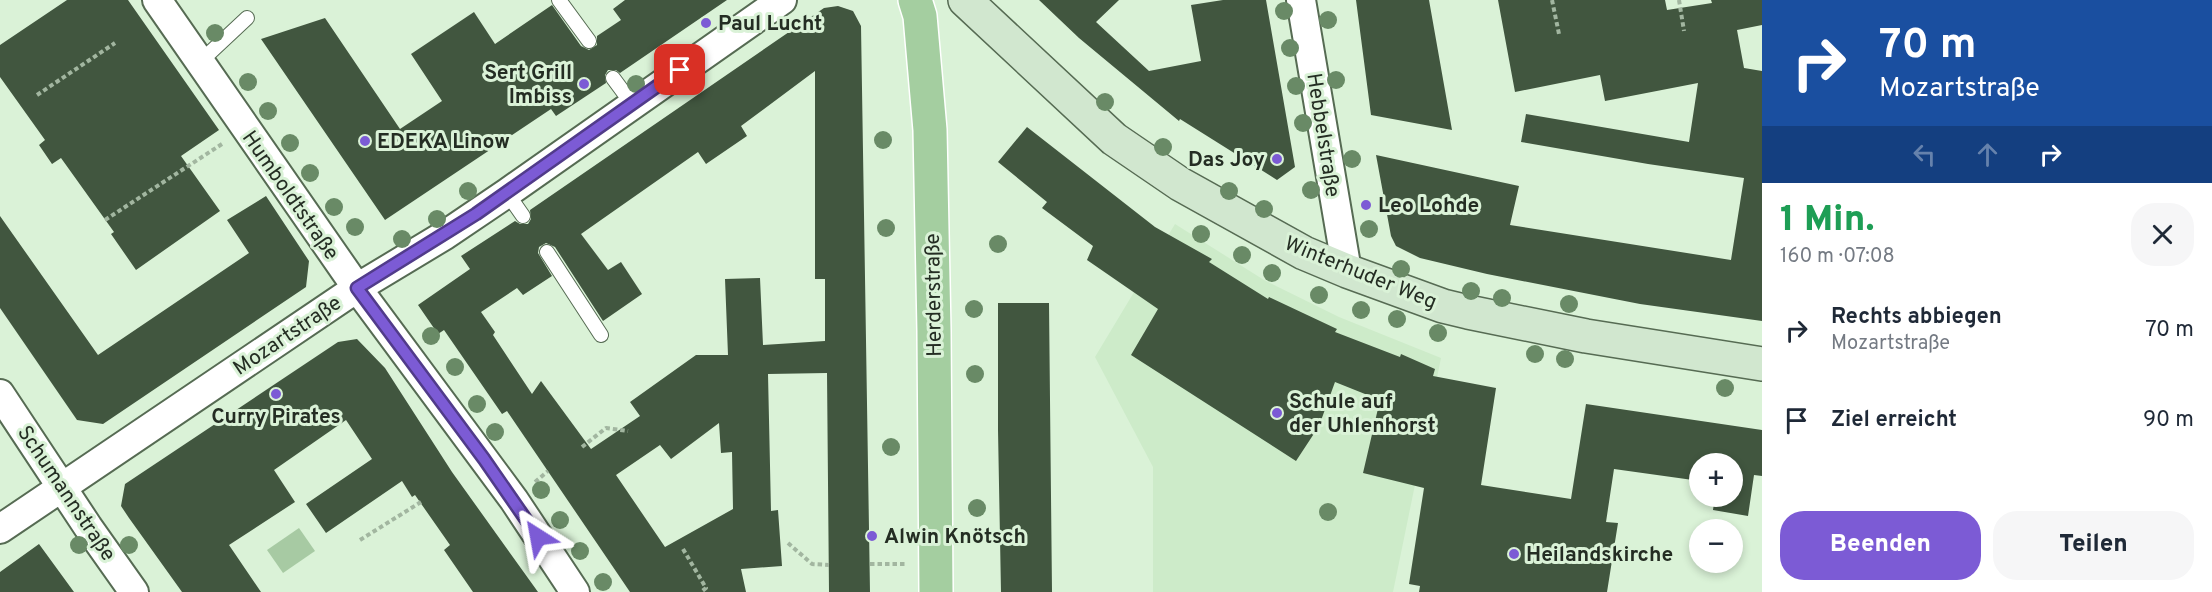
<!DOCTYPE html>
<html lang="de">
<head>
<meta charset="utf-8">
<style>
	:root { --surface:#fff; --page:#f6f6f7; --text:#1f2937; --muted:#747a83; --accent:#7c5bd5 }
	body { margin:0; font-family:Overpass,sans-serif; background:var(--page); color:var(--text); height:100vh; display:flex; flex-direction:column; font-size:22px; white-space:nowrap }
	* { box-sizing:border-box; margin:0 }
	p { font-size:20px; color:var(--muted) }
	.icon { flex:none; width:33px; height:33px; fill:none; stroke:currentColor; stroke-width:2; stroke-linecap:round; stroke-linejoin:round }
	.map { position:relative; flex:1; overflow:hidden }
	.panel { display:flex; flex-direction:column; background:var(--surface); width:450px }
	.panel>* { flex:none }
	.guide { background:#1a4fa0; color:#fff; overflow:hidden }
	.buttons { position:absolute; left:1689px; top:453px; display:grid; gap:12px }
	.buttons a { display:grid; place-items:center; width:54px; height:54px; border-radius:50%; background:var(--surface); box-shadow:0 3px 9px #0003; font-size:30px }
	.pin { position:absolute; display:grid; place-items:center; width:51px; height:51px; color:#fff; margin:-26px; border-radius:12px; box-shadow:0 3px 9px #0006 }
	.me { position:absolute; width:66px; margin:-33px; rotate:326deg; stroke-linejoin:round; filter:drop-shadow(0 0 4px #0008) }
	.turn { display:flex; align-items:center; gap:21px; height:126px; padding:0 18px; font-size:27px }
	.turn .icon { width:78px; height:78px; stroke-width:2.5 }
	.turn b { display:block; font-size:42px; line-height:51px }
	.lanes { display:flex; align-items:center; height:57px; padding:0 18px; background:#0003; justify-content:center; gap:30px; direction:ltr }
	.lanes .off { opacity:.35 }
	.round { display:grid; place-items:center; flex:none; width:63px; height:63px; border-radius:24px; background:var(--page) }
	.summary { display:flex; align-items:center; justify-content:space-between; height:102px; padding:0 18px }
	h1 { font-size:36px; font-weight:800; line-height:45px; color:#1e9e55 }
	.action { display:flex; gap:12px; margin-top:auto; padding:12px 18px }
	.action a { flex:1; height:69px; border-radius:24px; background:var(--accent); color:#fff; font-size:24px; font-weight:800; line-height:69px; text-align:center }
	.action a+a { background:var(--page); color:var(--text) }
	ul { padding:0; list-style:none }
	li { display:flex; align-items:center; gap:18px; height:90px; padding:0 18px }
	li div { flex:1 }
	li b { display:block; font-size:22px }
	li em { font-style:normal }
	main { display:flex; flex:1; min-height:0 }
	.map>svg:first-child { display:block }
	.built { fill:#cdebc9 }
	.green { fill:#a7caa3 }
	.building { fill:#41563f; fill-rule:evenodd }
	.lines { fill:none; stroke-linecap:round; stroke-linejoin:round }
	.lane-casing { stroke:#566b53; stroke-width:16 }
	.street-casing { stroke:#566b53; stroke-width:32 }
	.secondary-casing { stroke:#566b53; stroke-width:36 }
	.primary-casing { stroke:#fff; stroke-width:36 }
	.path { stroke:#a2b6a0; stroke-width:4; stroke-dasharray:4.5 3; stroke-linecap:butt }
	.lane { stroke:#fff; stroke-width:14 }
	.street { stroke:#fff; stroke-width:28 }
	.secondary { stroke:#d1e7cf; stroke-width:33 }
	.primary { stroke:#a4cea0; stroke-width:33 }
	.tree { fill:#698a66 }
	.route-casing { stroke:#513b8a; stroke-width:15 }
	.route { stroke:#7c5bd5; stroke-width:10 }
	.poi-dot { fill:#7c5bd5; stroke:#daf2d7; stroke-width:2 }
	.labels { text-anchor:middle; stroke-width:6; stroke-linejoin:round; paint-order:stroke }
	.poi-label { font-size:21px; font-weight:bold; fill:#242d23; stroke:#daf2d7; text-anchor:start }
	.street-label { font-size:21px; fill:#242d23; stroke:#daf2d7 }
</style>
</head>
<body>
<main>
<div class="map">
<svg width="1762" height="592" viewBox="0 0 1762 592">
	<rect width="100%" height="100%" fill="#daf2d7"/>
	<path class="built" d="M1175 224 1264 280 1339 317 1441 358 1393 592H1153V467L1095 357Z"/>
	<path class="green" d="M299 528 315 551 283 573 267 550Z"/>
	<path class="building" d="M67 0H128L219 130 181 156 220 211 136 270 111 234 114 232 61 158 52 164 39 145 45 140 0 77V45Z
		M625 0H727L620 73 616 70H608L605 75 606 83 556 116 551 109 385 220 261 39 325 18 400 129 442 101 411 54 474 12 495 44 552 5 581 46 589 50 597 45V36L621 20 613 9Z
		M1039 0H1119L1096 22 1149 71 1201 61 1191 5 1223 0H1266L1295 167 1277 180 1180 119 1179 121 1079 38Z
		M1356 0H1429L1452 130 1371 115Z
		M1498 0H1665L1667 10 1712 3 1711 0H1762V25L1737 30 1744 68 1762 71V321L1640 304 1487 274 1420 258 1396 246 1391 236 1376 155 1519 186 1510 225 1731 260 1744 178 1648 164 1521 142 1526 114 1689 142 1698 83 1605 101 1600 75 1515 92Z
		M838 6 853 11 861 26 870 592H829L827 373 768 374 771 511 778 510 782 566 741 569 746 592H630L507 411 502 414 444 330 438 334 418 305 470 269 461 256 515 221 520 224H528L531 219 530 210 824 8ZM815 71V279H825V341L763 345 760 278 725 279 728 355H696L630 402 640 416 591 449 541 381 532 394 493 335 495 332 481 312 517 288 523 295 552 276 538 253 539 247 546 243 555 247 603 321 642 294 621 262 608 270 581 234 698 152 706 164 747 136 741 126ZM719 423 721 453 732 452 733 509 665 547 616 475 660 445 671 459Z
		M1027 127 1155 227 1212 259 1209 262 1268 299 1269 297 1337 329 1335 332 1400 357 1401 354 1435 369 1433 376 1496 388 1481 485 1571 499 1586 404 1762 430V476L1754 475 1748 516 1713 510 1715 496H1732V464H1700V481L1614 469 1606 522 1618 523 1607 592H1419L1420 586 1409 584 1424 488 1363 473 1380 400 1335 382 1319 426 1296 461 1131 355 1158 309 1087 260 1093 246 1042 208 1047 202 998 162Z
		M266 196 309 261 306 287 103 424 77 420 0 308V216L98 355 249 253 227 220Z
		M998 303H1049L1052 592H1001L998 430Z
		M357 339 385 368 452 472 538 592H473L444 550 450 545 415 495 412 497 402 481 326 533 306 504 372 459 346 420 274 470 295 502 229 545 261 592H182L129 518 121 506 125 484 338 342Z
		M39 544 74 592H0V572Z"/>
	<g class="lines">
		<g class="lane-casing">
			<path id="lane" d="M559 0 589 41
				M200 62 247 18
				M613 78 633 105
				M507 193 523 216
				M547 252 601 335"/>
		</g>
		<g class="street-casing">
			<path id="street" d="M157 0 357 288 514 500 575 592
				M1301 0 1347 271
				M0 394 88 527 134 592
				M0 529 357 288 445 235 507 193 782 0"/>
		</g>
		<g class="secondary-casing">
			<path id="secondary" d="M965 0 1114 139 1180 184 1304 253 1347 271 1443 306 1468 312 1586 336 1762 364"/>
		</g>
		<g class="primary-casing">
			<path id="primary" d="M915 0 920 16 930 130 934 331 936 592"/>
		</g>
		<path class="path" d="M1552 0 1559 34
			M1679 0 1684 31
			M37 95 115 43
			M105 220 222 144
			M582 447 606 428 628 431
			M535 482 548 471
			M360 540 421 502
			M788 543 812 564 829 565
			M683 549 706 588 701 592
			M870 564H905"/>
		<use href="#lane" class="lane"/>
		<use href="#street" class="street"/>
		<use href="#secondary" class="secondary"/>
		<use href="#primary" class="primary"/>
	</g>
	<g class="tree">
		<circle cx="1284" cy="11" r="9"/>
		<circle cx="1328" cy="20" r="9"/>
		<circle cx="215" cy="33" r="9"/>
		<circle cx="1290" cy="48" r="9"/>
		<circle cx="1336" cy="80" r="9"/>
		<circle cx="248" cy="82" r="9"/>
		<circle cx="636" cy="84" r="9"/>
		<circle cx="1296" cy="86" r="9"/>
		<circle cx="1105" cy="102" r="9"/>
		<circle cx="268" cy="111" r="9"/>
		<circle cx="1303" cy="123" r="9"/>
		<circle cx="883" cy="140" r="9"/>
		<circle cx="290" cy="143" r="9"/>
		<circle cx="1163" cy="147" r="9"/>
		<circle cx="1352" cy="159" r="9"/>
		<circle cx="310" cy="173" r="9"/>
		<circle cx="1311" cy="190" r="9"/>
		<circle cx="468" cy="191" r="9"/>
		<circle cx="1229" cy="191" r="9"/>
		<circle cx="334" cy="207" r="9"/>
		<circle cx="1264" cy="209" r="9"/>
		<circle cx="437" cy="219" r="9"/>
		<circle cx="355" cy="227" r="9"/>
		<circle cx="886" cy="228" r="9"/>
		<circle cx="1369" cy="229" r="9"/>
		<circle cx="1201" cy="234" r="9"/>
		<circle cx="402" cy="239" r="9"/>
		<circle cx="998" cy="244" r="9"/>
		<circle cx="1242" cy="255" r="9"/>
		<circle cx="1401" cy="269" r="9"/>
		<circle cx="1272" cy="273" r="9"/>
		<circle cx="1471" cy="291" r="9"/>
		<circle cx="1319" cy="295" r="9"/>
		<circle cx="1502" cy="298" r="9"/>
		<circle cx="1569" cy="304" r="9"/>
		<circle cx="974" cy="309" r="9"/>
		<circle cx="1361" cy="310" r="9"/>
		<circle cx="1397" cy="319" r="9"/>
		<circle cx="1438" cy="333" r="9"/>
		<circle cx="431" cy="336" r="9"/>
		<circle cx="1535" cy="354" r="9"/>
		<circle cx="1565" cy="359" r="9"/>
		<circle cx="455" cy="367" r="9"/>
		<circle cx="975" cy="374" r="9"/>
		<circle cx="1725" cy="388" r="9"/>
		<circle cx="477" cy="404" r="9"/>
		<circle cx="495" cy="432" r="9"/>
		<circle cx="891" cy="447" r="9"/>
		<circle cx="541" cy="490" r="9"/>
		<circle cx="977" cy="508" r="9"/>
		<circle cx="1328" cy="512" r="9"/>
		<circle cx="560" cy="520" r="9"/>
		<circle cx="79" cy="545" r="9"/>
		<circle cx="129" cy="545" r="9"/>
		<circle cx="580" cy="551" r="9"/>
		<circle cx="603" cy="582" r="9"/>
	</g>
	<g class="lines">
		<g class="route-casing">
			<path id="route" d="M538 537 484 459 357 288 476 214 680 70"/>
		</g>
		<use href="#route" class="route"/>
	</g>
	<g class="poi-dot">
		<circle cx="706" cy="23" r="6"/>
		<circle cx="584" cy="84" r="6"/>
		<circle cx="365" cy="141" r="6"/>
		<circle cx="1277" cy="159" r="6"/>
		<circle cx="1366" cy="205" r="6"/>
		<circle cx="276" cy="394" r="6"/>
		<circle cx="1277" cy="413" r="6"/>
		<circle cx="872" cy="536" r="6"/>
		<circle cx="1514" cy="554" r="6"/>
	</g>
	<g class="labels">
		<g class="poi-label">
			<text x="718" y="30">Paul Lucht</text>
			<text x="572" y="79" text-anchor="end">Sert Grill<tspan x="572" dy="24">Imbiss</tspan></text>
			<text x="377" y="148">EDEKA Linow</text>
			<text x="1265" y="166" text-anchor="end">Das Joy</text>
			<text x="1378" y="212">Leo Lohde</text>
			<text x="1289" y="408">Schule auf<tspan x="1289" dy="24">der Uhlenhorst</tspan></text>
			<text x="276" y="423" text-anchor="middle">Curry Pirates</text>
			<text x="884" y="543">Alwin Knötsch</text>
			<text x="1526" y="561">Heilandskirche</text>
		</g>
		<g class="street-label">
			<text transform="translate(1324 135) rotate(81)" y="7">Hebbelstraße</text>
			<text transform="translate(291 195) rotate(55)" y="7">Humboldtstraße</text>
			<text transform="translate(1361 272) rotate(22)" y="7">Winterhuder Weg</text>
			<text transform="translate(933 295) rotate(-91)" y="7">Herderstraße</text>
			<text transform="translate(287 335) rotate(-34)" y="7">Mozartstraße</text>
			<text transform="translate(67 493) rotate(56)" y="7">Schumannstraße</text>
		</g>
	</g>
</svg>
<div class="buttons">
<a>+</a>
<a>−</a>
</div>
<div class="pin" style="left:680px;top:70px;background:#d93025"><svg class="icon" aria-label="arrive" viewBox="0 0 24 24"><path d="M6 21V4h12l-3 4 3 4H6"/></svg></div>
<svg class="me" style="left:538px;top:537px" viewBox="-20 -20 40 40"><path d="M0-17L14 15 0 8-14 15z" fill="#7c5bd5" stroke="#fff" stroke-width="4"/></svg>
</div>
<section class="panel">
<div class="guide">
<div class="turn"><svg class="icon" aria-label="right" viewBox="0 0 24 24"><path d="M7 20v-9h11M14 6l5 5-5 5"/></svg><div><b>70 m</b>Mozartstraße</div></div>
<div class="lanes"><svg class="icon off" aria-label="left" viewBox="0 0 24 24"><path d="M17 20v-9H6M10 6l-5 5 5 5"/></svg><svg class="icon off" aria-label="ahead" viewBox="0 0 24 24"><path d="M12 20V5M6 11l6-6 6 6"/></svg><svg class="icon" aria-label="right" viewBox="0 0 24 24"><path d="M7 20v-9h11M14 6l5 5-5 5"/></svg></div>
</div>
<div class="summary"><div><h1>1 Min.</h1><p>160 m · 07:08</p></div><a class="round"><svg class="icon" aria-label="close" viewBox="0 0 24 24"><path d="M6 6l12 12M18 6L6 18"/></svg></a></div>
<ul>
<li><svg class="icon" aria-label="right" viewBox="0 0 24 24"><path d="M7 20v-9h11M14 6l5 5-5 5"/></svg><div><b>Rechts abbiegen</b><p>Mozartstraße</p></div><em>70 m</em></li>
<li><svg class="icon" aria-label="arrive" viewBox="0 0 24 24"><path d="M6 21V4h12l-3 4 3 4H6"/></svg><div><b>Ziel erreicht</b></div><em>90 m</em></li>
</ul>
<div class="action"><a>Beenden</a><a>Teilen</a></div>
</section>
</main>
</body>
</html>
